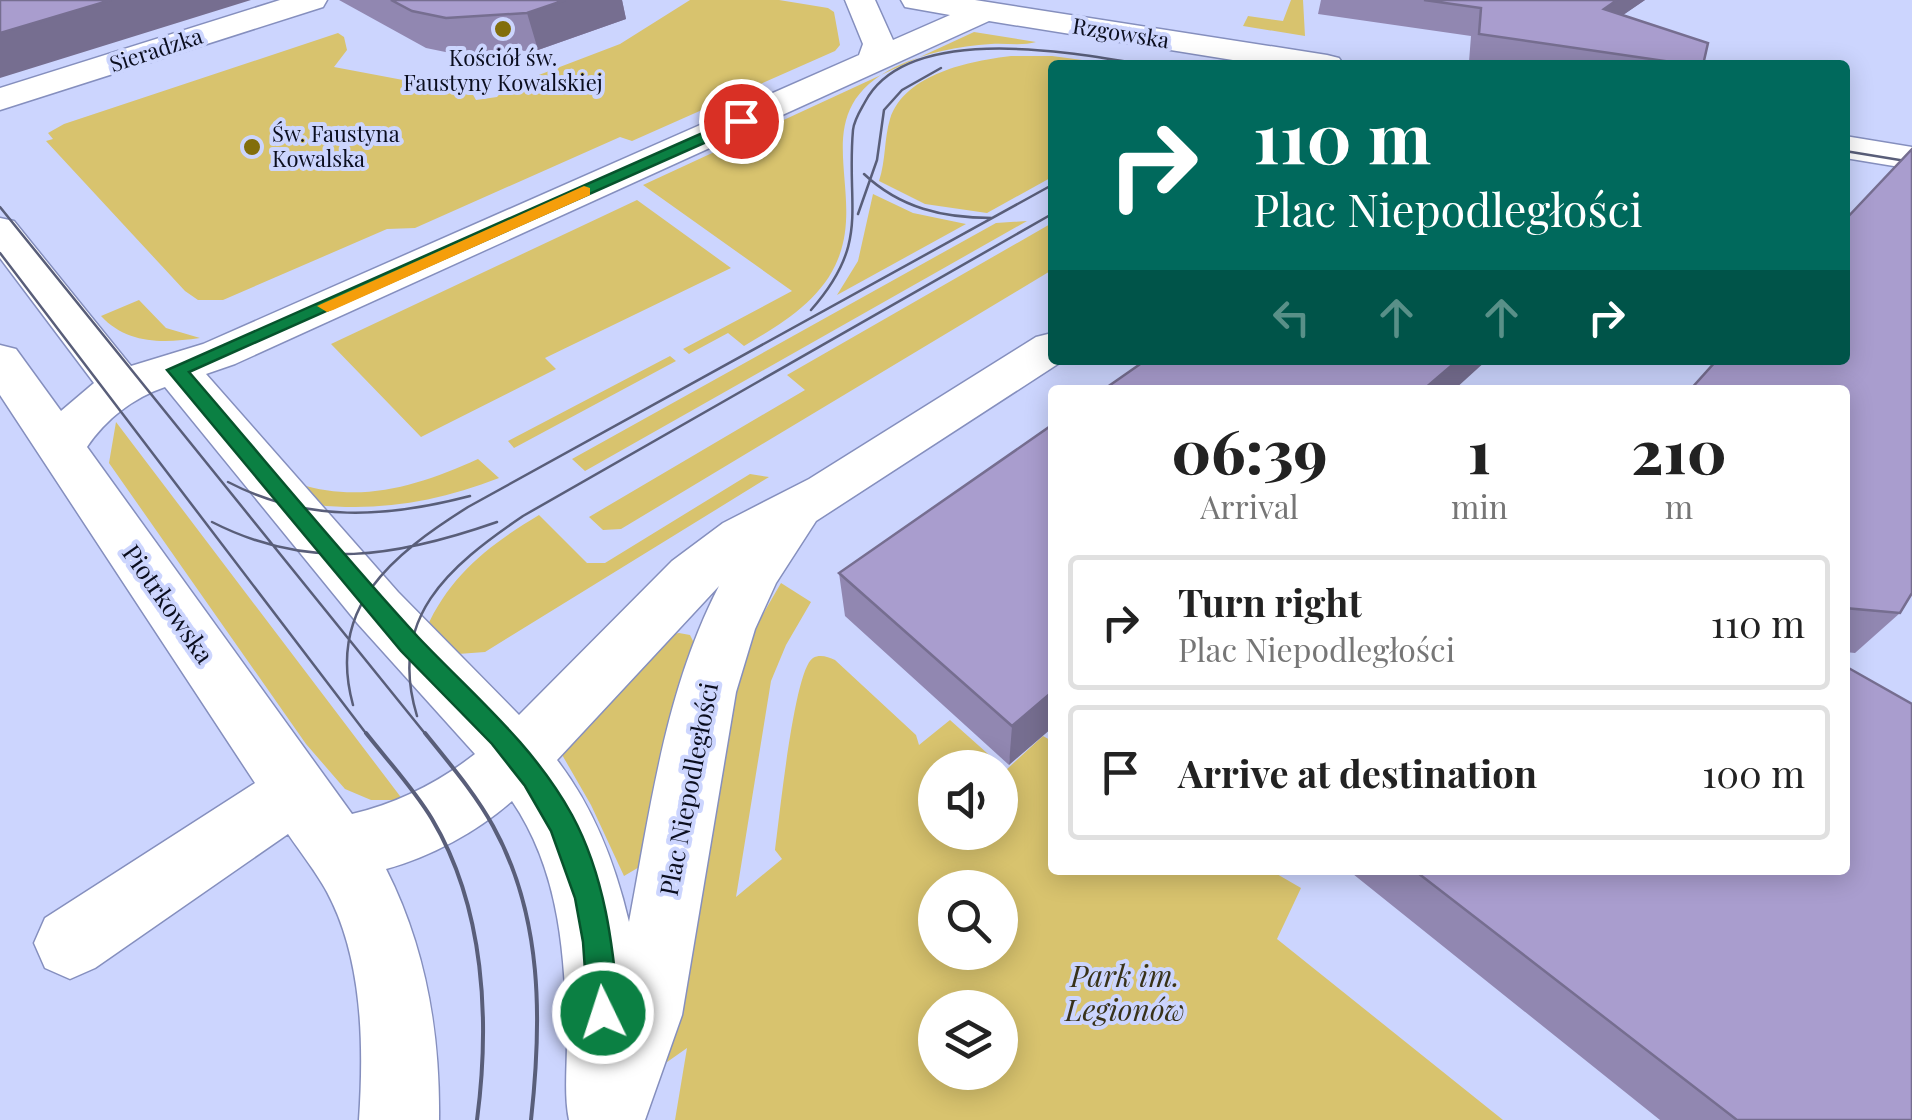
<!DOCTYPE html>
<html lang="en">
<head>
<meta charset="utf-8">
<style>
	:root { --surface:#fff; --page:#f6f6f6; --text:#222; --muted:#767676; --line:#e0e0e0 }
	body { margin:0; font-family:"Playfair Display",serif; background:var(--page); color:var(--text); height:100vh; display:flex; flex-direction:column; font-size:38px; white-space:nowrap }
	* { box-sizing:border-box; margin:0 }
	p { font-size:32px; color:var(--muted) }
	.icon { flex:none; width:55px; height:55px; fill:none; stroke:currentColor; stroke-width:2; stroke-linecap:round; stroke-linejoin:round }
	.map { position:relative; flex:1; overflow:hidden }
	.sheet { position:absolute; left:1048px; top:385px; width:802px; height:490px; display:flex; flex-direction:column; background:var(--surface); border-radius:10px; box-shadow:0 5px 25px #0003 }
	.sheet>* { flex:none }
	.guide { position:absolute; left:1048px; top:60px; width:802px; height:305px; border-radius:10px; box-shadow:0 5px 25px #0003; background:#00695c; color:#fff; overflow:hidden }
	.buttons { position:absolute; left:918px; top:750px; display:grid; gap:20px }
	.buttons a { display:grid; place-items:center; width:100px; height:100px; border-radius:50%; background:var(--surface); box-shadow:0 5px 25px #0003; font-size:50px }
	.pin { position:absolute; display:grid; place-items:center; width:85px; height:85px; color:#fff; margin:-42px; border:5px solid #fff; border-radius:50%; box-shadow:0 2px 10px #0007 }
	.me { position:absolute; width:110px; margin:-55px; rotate:356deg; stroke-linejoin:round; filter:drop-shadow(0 0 8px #0008) }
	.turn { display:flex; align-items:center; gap:35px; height:210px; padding:0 40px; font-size:45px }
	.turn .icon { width:130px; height:130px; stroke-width:2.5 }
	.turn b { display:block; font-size:70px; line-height:85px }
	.lanes { display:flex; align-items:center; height:95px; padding:0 40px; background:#0003; justify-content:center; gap:50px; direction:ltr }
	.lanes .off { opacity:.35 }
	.eta { display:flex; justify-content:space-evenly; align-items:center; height:170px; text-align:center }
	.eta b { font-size:60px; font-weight:800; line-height:70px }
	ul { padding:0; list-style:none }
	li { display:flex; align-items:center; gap:30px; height:135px; margin:0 20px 15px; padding:0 20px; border:5px solid var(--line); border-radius:10px }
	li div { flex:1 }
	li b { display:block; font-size:38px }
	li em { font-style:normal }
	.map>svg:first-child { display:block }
	.green { fill:#d8c36e; fill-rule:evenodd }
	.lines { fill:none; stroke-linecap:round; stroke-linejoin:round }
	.minor-casing { stroke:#858fbe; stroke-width:3 }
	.minor { fill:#fff; fill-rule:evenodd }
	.tram-far1 { stroke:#595e79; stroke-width:2.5 }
	.tram { stroke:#595e79; stroke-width:4 }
	.wall { fill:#9187b1 }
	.shaded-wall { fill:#766e90 }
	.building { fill:#a99dce; stroke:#766e90; stroke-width:2.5 }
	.route { fill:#0b8043; stroke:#07532c; stroke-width:2.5 }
	.slow { fill:#f59e0b }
	.poi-dot { fill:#826e0b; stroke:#ccd5fe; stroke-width:4 }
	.labels { text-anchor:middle; stroke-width:8; stroke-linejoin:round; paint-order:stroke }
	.far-street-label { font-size:22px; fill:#0b0e1f; stroke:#ccd5fe }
	.far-poi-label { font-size:22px; fill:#0b0e1f; stroke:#ccd5fe }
	.street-label { font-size:25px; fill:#0b0e1f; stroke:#ccd5fe }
	.near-park-label { font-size:30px; font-style:italic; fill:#38321a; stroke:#ccd5fe }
</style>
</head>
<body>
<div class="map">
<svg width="1912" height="1120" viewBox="0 0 1912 1120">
	<rect width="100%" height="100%" fill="#ccd5fe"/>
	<path class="green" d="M690 0H779L828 8 834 12 840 45 835 51 632 141 620 137 415 228 387 229 223 300H198L185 291 46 141 53 139 48 133 64 124 338 33 344 37 347 50 334 67 472 93 476 100 497 97 505 88 620 44Z
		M1291 0H1303L1305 36 1243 26 1248 16 1283 21Z
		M974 32 1036 42C1023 46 1006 43 991 44 958 46 925 53 895 67 803 113 867 188 838 259 822 300 780 325 744 346L728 333 689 354 683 349 792 291 643 185Z
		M1011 56H1052L1120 65H1052V177L987 213 925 204 879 181C886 160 884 139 890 119 905 73 971 61 1011 56Z
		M873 194 913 213 966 224 837 295 858 261Z
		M637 200 731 268 545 358 556 369 421 437 331 344Z
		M1027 221 585 471 572 459 996 223Z
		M1052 223V270L621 529 603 530 589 517 805 390 787 375Z
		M139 300 166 328 200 338C164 343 128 345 101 316Z
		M670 356 676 361 514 448 508 441Z
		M116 422 403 800H371L345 789 306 744 109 463Z
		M478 459 499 478C440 501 380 512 317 505L299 484C363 504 420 485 478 459Z
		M750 474 769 477 485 652 458 654 426 629C450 575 489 545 539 515L587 563H605Z
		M781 583 811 602 786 645 771 681 736 897 782 859 775 850C779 822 794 669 813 658 820 654 828 657 835 660L916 735 919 745 950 720 1006 770 1043 736 1052 741V870H1270L1301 888 1277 939 1503 1120H675L687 1048 660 1067 733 666ZM935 768H1000V832H935ZM935 888H1000V952H935ZM935 1008H1000V1072H935Z
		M679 633 690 635 695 645 674 709 641 866 624 876 591 805 561 753 669 635Z"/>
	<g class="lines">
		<g class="minor-casing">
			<path id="minor" d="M280 0H327L323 7 0 110V88Z
				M845 0H875L893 40 950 15 905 7 901 0H975L1327 55 1339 58 1344 65H1264L989 21 235 364 206 374 398 592 519 715 672 561 723 523 809 479 1036 337 1052 333V360H1064L816 521 776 583 755 629 736 692 682 1015 645 1120H569C564 1096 567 1067 567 1042 565 958 561 873 512 801 478 831 431 857 386 869 426 948 440 1032 439 1120H359C364 1046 363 959 327 892 316 872 301 853 288 834L95 968 70 979 45 968 34 943 45 918 255 783 0 395V345L16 349 61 411 94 383 0 258V218L14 221 131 366 203 344 859 55 863 44ZM165 387 358 624 475 754C438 783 398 803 352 814L87 447C106 419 133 398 165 387ZM719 586C665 691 651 806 629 922 615 863 594 808 557 760Z
				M1845 136 1912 147V169L1845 158Z"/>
		</g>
		<use href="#minor" class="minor"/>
		<path class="tram-far1" d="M1845 151 1912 162
			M864 174C900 208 943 218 992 218
			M0 207 427 736
			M858 214 877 160 884 110 902 90 941 68
			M0 253 368 736
			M811 310C871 242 846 209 853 130 854 120 860 111 865 102 908 21 1074 53 1147 65
			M228 482C307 523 386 518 470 496
			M212 522C310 572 397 557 497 522
			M353 705C326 607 392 555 468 507L1052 185
			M417 716C387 618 448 567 523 516L1052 214"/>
		<path class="tram" d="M366 733C388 761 414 789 432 819 485 908 490 1021 477 1120
			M425 733C449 763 475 793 493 826 543 916 542 1021 531 1120"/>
	</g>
	<path class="wall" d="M339 0H622L626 19 538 50 460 55 426 48Z
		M1321 0H1645L1623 15 1703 65H1487L1469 62 1471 36 1318 14Z
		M1912 149 1900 613 1855 653 1845 652V390L1725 362 1845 360V220Z
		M1052 425 1009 765 845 616 839 573Z
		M1348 870H1845L1912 1120H1660Z"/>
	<path class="shaded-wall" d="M111 0H251L0 78V33Z
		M565 0H622L626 19 538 50 527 13Z
		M1617 0H1645L1591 37 1604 9Z
		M1458 360H1487L1454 390H1423Z
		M1052 692V728L1009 765 1012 726Z"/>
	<path class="building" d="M0 0H111L0 33Z
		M391 0H565L527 13 446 18 412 11Z
		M1424 0H1617L1604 9 1708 43 1703 65H1692L1479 34 1481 8Z
		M1912 149V593L1900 613 1845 608V390H1690L1717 360 1725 362 1727 360H1845V229L1848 225 1845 224V220Z
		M1146 360H1458L1423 390H1103Z
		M1052 425V692L1012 726 839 573Z
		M1845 666 1912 704V1120H1737L1414 870H1845Z"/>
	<path class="route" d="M741 116 749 121 747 124 189 372C265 460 339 551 418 637 473 695 533 744 572 815 605 876 613 945 619 1013L614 1024 603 1029 592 1024 588 1013 583 942 575 898 551 831 525 786 492 744 401 651 167 370Z"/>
	<path class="slow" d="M584 186 590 188V195L333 310 327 312 317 306Z"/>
	<g class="poi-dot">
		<circle cx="503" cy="29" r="10"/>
		<circle cx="252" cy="147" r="10"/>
	</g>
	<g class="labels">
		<g class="far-street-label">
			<text transform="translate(1121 33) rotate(9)" y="8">Rzgowska</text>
			<text transform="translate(156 50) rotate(-18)" y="8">Sieradzka</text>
		</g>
		<g class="far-poi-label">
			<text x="503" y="66">Kościół św.<tspan x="503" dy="25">Faustyny Kowalskiej</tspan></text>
			<text x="272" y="142" text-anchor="start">Św. Faustyna<tspan x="272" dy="25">Kowalska</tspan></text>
		</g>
		<g class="street-label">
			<text transform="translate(168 604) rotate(55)" y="9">Piotrkowska</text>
			<text transform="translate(689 789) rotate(-79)" y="9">Plac Niepodległości</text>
		</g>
		<g class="near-park-label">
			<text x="1125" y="987">Park im.<tspan x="1125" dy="34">Legionów</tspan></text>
		</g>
	</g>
</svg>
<div class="buttons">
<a><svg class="icon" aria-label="sound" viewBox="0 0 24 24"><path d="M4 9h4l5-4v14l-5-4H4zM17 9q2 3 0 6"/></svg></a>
<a><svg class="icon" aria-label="search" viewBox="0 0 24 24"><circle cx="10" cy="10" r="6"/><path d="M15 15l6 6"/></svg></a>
<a><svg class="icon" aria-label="layers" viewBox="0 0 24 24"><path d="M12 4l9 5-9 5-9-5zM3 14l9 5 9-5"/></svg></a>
</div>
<div class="pin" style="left:741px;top:121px;background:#d93025"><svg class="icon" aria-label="arrive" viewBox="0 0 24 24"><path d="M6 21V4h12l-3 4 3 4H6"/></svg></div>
<svg class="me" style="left:603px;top:1013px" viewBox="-20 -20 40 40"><circle r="17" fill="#0b8043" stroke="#fff" stroke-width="3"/><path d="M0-11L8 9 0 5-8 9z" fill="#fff"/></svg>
<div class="guide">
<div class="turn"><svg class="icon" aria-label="right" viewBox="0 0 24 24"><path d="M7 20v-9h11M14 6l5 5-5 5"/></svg><div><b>110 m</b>Plac Niepodległości</div></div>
<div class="lanes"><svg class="icon off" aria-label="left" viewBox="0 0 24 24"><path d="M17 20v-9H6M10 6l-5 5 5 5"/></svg><svg class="icon off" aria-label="ahead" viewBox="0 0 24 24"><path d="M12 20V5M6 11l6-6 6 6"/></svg><svg class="icon off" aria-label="ahead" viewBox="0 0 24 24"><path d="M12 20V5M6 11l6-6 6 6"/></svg><svg class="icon" aria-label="right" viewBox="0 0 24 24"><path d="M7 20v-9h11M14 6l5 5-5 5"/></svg></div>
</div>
<section class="sheet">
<div class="eta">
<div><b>06:39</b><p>Arrival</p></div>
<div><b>1</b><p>min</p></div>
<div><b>210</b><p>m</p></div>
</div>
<ul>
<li><svg class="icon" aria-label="right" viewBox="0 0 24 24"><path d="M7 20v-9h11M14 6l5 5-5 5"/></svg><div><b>Turn right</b><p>Plac Niepodległości</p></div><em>110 m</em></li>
<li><svg class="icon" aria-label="arrive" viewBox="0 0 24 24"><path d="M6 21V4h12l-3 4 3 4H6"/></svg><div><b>Arrive at destination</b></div><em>100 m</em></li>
</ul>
</section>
</div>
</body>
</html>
